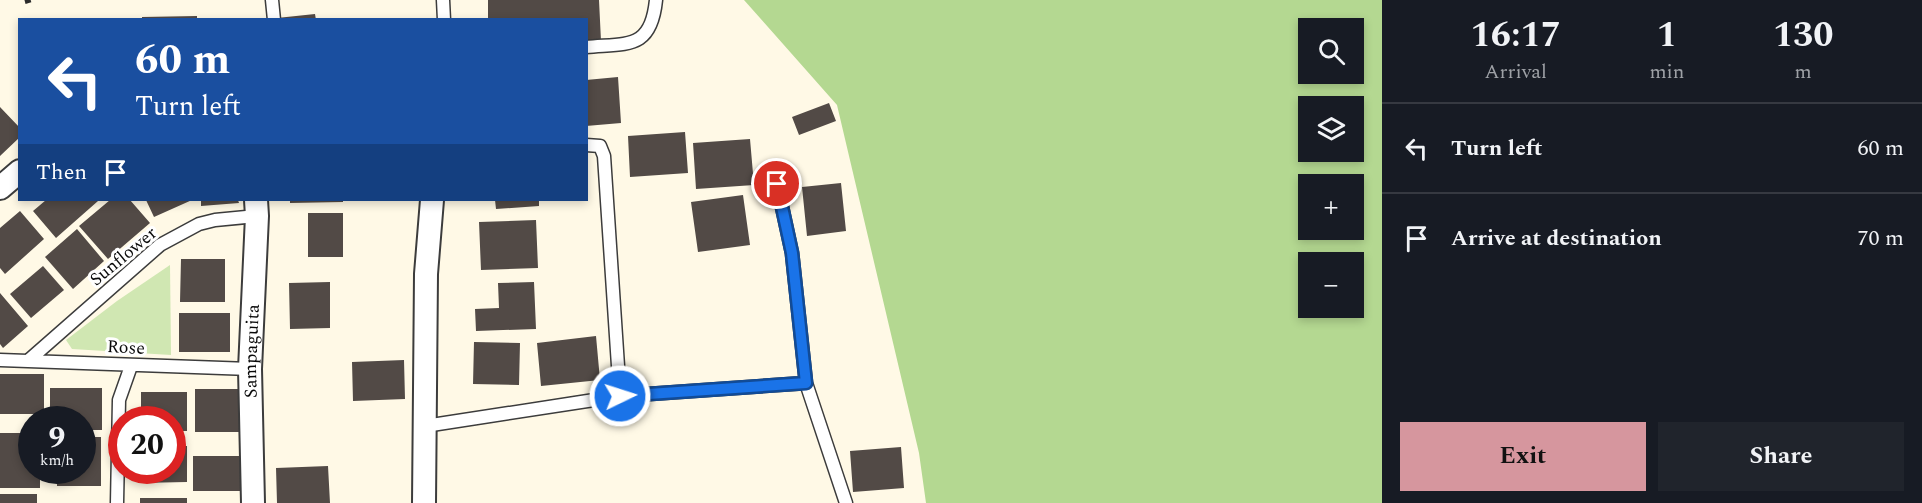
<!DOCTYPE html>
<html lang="en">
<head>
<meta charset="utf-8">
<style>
	:root { --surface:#171b24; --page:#20242c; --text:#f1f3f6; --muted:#9ea1a6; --line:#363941; --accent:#d6969e }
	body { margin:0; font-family:Spectral,serif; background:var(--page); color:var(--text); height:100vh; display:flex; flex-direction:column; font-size:22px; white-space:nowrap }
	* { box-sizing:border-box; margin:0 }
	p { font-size:20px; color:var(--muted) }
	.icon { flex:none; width:33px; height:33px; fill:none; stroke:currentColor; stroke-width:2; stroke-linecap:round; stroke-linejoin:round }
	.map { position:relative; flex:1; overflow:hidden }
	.panel { display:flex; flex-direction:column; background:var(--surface); width:540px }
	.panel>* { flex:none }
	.banner { position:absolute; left:18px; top:18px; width:570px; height:183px; border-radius:0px; box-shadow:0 3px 9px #0003; background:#1a4fa0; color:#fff; overflow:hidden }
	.fabs { position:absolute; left:1298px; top:18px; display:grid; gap:12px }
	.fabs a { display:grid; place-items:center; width:66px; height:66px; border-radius:0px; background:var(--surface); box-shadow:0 3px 9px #0003; font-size:30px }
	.speed { position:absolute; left:18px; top:406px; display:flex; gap:12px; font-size:30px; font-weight:700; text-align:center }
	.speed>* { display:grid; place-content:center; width:78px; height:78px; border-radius:50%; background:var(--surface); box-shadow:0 3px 9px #0003; line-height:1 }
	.speed small { font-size:15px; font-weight:400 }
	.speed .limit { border:9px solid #d22; background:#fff; color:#111 }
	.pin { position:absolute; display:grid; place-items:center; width:51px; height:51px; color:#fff; margin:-26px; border:3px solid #fff; border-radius:50%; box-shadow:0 2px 6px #0007 }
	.me { position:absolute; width:66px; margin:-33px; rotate:86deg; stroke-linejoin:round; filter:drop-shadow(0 0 4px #0008) }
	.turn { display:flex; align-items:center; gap:21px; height:126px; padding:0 18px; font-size:27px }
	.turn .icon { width:78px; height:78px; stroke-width:2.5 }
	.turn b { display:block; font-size:42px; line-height:51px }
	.then { display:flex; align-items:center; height:57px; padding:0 18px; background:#0003; gap:12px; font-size:22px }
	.eta { display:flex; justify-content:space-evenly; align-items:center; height:102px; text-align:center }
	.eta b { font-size:36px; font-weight:700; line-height:42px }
	.action { display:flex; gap:12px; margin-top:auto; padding:12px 18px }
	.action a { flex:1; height:69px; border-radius:0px; background:var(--accent); color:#111; font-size:24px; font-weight:700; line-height:69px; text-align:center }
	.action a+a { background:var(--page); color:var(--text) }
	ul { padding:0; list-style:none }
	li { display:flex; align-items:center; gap:18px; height:90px; padding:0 18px; border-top:2px solid var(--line) }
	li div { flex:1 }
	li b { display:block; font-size:22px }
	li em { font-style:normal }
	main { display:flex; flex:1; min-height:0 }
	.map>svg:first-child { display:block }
	.green { fill:#d0e7b2 }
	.forest { fill:#b4d891; fill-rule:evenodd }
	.building { fill:#524a46 }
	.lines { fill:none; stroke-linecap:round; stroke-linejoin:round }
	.lane-casing { stroke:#3c3c3c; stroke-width:15 }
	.street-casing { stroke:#3c3c3c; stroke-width:26 }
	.path { stroke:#2b2b2b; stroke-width:4; stroke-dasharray:6 3; stroke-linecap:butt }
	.lane { stroke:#fff; stroke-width:12 }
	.street { stroke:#fff; stroke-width:22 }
	.route-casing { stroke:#114b97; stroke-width:15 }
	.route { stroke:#1a73e8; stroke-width:10 }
	.labels { text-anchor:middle; stroke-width:6; stroke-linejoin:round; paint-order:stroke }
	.street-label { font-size:18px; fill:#090909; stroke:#fff }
</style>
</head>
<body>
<main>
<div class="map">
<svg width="1382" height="503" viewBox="0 0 1382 503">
	<rect width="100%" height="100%" fill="#fff9e6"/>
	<path class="green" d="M170 265 171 355 72 349 66 340 117 301Z"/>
	<path class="forest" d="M744 0H1382V503H926L919 453 837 105ZM1308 28H1353V74H1308ZM1308 106H1353V152H1308ZM1308 184H1353V230H1308ZM1308 262H1353V308H1308Z"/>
	<path class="building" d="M488 0H599L601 41 586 42V20H488Z
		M315 14 316 20H277V18Z
		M197 16V20H142V17Z
		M618 77 621 123 586 126V80Z
		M829 103 836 121 799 135 792 117Z
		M0 107 20 128V137L0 156Z
		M685 132 688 173 630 177 628 136Z
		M750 139 754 185 696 189 693 143Z
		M841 183 846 231 807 236 802 187Z
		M743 195 750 245 698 252 691 202Z
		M46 200H97L98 201 56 238 33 211Z
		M110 200H130L150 223 108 259 79 226Z
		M146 200H192L154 217Z
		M201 200H238L239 203 201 206Z
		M290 200H343V202L290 203Z
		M495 200H539V206L496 209Z
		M20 211 44 239 5 274 0 268V228Z
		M308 213H343V257H308Z
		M536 220 538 268 481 270 479 222Z
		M77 229 104 261 73 289 45 257Z
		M181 259H225V302H180Z
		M43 266 64 290 31 318 10 294Z
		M330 282V328L290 329 289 283Z
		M534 282 536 329 476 331 475 309 499 308 498 283Z
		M0 293 28 326 3 348 0 344Z
		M179 313H230V352H179Z
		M596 336 600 380 541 386 537 343Z
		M474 342 520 343 519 385 473 384Z
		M404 360 405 399 353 401 352 362Z
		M0 374H44V414H0Z
		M50 388H102V430H82V420H50Z
		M195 389H243L242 432H195Z
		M141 392H187V431H172V420H141Z
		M0 433H32V471H40V488H0Z
		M82 437H101V486H57V471H82Z
		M172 446H187V482L138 483V471H172Z
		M901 447 904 488 853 492 850 451Z
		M193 456H241V491H193Z
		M328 466 330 503H277L276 468Z
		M0 494H37V503H0Z
		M140 498H187V503H140Z"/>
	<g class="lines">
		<g class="lane-casing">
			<path id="lane" d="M272 0 274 20
				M443 0 444 20
				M586 47C628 43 651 50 656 0
				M586 145 600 146 604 156 620 396
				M777 184 792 253 806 383 846 503
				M0 360 250 369
				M29 360 160 245 199 224 215 220 257 216
				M425 426 620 396 806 383
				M117 503 119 400 131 366"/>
		</g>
		<g class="street-casing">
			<g id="street">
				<path d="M0 188 20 171"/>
				<path id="s1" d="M253 503 250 369 257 216 256 200"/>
				<path d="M424 503 426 274 432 200"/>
			</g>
		</g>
		<path class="path" d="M25 2 32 0"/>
		<use href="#lane" class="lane"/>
		<use href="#street" class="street"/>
	</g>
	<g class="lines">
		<g class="route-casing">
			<path id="route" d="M620 396 806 383 792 253 777 184"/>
		</g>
		<use href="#route" class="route"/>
	</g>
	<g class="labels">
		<g class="street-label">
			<text transform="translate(123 256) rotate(-40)" y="6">Sunflower</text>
			<text transform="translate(126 347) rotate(3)" y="6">Rose</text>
			<text dy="6" stroke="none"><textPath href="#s1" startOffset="152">Sampaguita</textPath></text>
		</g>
	</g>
</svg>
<div class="fabs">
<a><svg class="icon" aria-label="search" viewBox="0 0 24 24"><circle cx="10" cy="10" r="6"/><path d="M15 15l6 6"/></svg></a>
<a><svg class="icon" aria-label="layers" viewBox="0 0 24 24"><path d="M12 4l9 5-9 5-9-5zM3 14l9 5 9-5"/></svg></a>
<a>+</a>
<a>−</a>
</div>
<div class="speed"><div>9<small>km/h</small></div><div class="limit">20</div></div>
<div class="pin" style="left:777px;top:184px;background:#d93025"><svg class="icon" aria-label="arrive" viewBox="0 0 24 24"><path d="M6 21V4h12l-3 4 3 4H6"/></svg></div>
<svg class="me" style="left:620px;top:396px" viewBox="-20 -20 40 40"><circle r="17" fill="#1a73e8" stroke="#fff" stroke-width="3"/><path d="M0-11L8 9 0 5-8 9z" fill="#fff"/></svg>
<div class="banner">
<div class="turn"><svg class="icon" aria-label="left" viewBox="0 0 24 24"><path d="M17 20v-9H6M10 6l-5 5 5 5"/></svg><div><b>60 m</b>Turn left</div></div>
<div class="then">Then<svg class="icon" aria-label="arrive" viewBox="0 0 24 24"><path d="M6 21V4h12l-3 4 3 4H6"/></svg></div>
</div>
</div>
<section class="panel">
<div class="eta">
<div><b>16:17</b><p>Arrival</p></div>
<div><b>1</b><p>min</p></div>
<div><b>130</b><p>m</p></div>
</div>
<ul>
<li><svg class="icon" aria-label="left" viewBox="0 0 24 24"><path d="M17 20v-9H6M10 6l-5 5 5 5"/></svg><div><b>Turn left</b></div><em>60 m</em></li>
<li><svg class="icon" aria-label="arrive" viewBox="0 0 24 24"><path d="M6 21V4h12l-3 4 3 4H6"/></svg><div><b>Arrive at destination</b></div><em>70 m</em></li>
</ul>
<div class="action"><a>Exit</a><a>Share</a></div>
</section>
</main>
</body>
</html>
